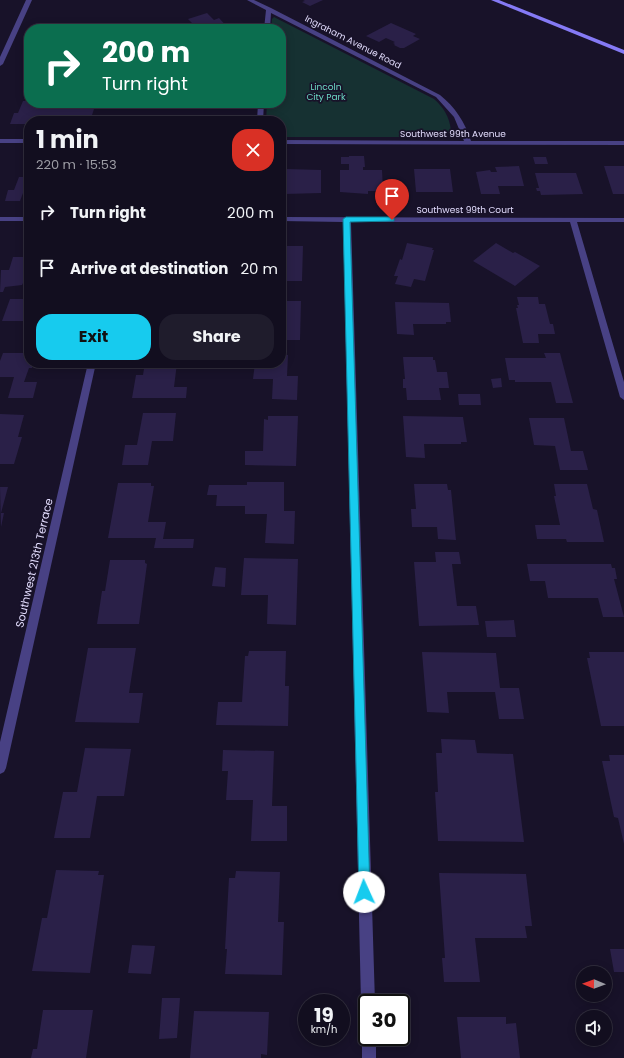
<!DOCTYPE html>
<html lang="en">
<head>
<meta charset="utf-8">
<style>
	:root { --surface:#120e1f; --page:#1f1c2c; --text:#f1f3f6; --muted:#9c9ca4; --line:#312e3d; --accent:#17cbee }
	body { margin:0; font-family:Poppins,sans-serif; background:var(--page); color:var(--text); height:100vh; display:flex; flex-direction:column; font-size:15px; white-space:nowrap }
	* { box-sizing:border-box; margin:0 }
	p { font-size:13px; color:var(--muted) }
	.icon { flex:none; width:22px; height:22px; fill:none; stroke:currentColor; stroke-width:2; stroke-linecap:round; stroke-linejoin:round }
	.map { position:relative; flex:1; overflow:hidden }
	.sheet { position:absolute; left:24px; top:116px; width:262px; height:252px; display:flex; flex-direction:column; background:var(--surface); border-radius:16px; box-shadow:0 2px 10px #0003,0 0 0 1px var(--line) }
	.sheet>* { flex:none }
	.guide { position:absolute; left:24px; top:24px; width:262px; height:84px; border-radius:16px; box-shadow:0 2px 10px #0003,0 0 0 1px var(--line); background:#0b6e4f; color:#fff; overflow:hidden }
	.needle { width:26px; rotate:271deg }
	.controls { position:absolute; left:576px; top:966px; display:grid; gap:8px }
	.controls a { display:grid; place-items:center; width:36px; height:36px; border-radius:50%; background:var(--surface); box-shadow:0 2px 10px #0003,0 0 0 1px var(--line); font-size:20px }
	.speed { position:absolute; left:298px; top:994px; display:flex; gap:8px; font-size:20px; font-weight:700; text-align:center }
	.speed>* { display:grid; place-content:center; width:52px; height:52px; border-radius:50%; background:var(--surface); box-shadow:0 2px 10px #0003,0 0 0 1px var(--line); line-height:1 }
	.speed small { font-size:10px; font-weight:400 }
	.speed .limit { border:2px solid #111; border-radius:6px; background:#fff; color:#111 }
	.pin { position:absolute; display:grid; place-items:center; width:34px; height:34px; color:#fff; margin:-41px -17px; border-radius:50% 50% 50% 0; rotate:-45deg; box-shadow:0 0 4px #0007 }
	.pin .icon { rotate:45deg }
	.me { position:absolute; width:44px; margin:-22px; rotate:358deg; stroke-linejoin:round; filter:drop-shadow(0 0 3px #0008) }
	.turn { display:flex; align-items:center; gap:14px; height:84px; padding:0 12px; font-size:18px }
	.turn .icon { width:52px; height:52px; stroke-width:2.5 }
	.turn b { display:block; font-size:28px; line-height:34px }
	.round { display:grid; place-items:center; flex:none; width:42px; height:42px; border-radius:16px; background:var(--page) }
	.overview { display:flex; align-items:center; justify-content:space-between; height:68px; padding:0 12px }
	h1 { font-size:24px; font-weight:700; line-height:30px }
	.action { display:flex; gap:8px; margin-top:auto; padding:8px 12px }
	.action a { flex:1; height:46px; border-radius:16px; background:var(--accent); color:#111; font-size:16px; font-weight:700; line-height:46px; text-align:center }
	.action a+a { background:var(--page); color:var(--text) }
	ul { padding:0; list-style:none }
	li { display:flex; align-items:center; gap:12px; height:56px; padding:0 12px }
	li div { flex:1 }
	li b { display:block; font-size:15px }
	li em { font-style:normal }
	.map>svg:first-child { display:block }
	.green { fill:#163132 }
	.building { fill:#2a2048 }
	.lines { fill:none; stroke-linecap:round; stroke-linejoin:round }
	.minor { fill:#484184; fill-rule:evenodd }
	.secondary { fill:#857af5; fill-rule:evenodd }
	.route { fill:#17cbee; stroke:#0f849b }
	.labels { text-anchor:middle; stroke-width:3.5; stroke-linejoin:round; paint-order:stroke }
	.far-street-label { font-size:9px; fill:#e2dcfd; stroke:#181229 }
	.far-park-label { font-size:9px; fill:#6cd9c4; stroke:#181229 }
	.street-label { font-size:11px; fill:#e2dcfd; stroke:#181229 }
</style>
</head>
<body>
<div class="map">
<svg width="624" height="1058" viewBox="0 0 624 1058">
	<rect width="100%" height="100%" fill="#181229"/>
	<path class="green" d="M274 17 434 99C444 108 449 116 451 130L448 133 431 137H281V121H266L267 103H281V29H271L272 19Z"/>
	<path class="building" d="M303 0H323L310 6 302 2 305 1Z
		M207 13 214 20 219 18 229 29H205L201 24 191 27 189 24 192 23 188 19Z
		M391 23 416 34 413 36 420 39 404 48H400L394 45 395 44 393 43 395 42 386 38 379 42 366 36Z
		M23 101H29V103H96L91 118H84L83 121H29V124H10L14 113H18Z
		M101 103H116L115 107H100Z
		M349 156H364L365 167H363V170H382L383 191H368V194L340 192V170H349V164H341V157H349Z
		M533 157H546L548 164H535Z
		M519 166 524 186H498L500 194H481L476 172 490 170 491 172H497L495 167Z
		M604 166H624V194H613Z
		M286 169 321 170V193L284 194Z
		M414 169H450L453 192H416Z
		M535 173H576L583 194 541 195 540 191H537L536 188H539Z
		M19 177H29V193H23L20 201H5L8 190H14Z
		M407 243 433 248 432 250H434L425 281 414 279 411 287 395 284 398 276H394L400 259 402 260Z
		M496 243 513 253 515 252 540 266 515 286 473 261Z
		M29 245V281H24L22 285 5 287 3 292H0L1 270H9L13 257H24Z
		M281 246H303L302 281H281Z
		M517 297H538L539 304H545L550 324H553L555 334H538L539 343H523L516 308H518L517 305H519Z
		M10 299H29V321H2Z
		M281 301H301L300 340H281Z
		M395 302 449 303 451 322H446V324H413L414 335 397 334Z
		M3 353H29V363H33L32 368H29L24 382H37L33 398H8L14 377H0V361Z
		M544 353H560L573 403H556L551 382H515V380H509L505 358H546Z
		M281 354 288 355 287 376H298L297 400 272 399 273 379H253L255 363H281Z
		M403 357H433V360H435L437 372H447L449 388H439L441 400H407L406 388H403V379H405Z
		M145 363H177L174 387H187L186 398H132L136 375H143Z
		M501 378 502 387 493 388 491 379Z
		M458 394H480L481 405H459Z
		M143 413H176L173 441H152L148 465H122L125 445H137Z
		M0 414 24 415 18 437H22L14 464H0Z
		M268 416H298L296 466 245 465V451H263L264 419 268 420Z
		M403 416 463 417 467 442H461V444H424L425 458 406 457Z
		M529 418H564L571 451H583L588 470H560L555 446 534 445Z
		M247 482H284V511H295L294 544 265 543 267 514H245V506H216L217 495H207L209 485H247Z
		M118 483H151V486H154L148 522H166L163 539H194L193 548H154L156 538H108Z
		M414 484H447L448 490H451L456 540 438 539 437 527H412L411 509H416Z
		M554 484H587L593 509 597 510 604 542H567L566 539H537L535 525H560L554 496H556Z
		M0 487H8L1 513H4L1 527Z
		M435 552H459L461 564H452L457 606H476L479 625 419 626 414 562H436Z
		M244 558 298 559 296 625 267 624 268 595H241Z
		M110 560H145V563L147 564 139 624H97L102 591H105Z
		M527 564H611L612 568H615L617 579H614L624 617H603L598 598H548L545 581H530Z
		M215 567 226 568 225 587 212 586Z
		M514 620 516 637H487L485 621Z
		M88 648H136L129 693H143L139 723 75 722Z
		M249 651H286L285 686H289L288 726 216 725 218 702H242L245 656H248Z
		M422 652 496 653 500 688H519L524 719H499L495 692H447L449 713 427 712Z
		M589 652H624V726H601L587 658H590Z
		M441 739 475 740 477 753 513 754 524 842 438 841 435 792H438L436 753H442Z
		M85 748 131 749 124 796H97L90 838H54L63 792H77Z
		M223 750 274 751 272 806H287V841H251L253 800H226L228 771H222Z
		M609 755H624V844L618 818 614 817 602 761H610Z
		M56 870 99 871 98 875H104L90 973 32 971 42 918H47Z
		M236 871 280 872 278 922H284L282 975 225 974 227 949H225L229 878H235Z
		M439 873 526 874 532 926H525L527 938H475L480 982H444L442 958H445Z
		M132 945 155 946 151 974 128 973Z
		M610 949H624V972H614Z
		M162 998H180L177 1038 159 1039Z
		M43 1010H93L86 1058H31L33 1049H37Z
		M194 1011 269 1012 267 1055 261 1054V1058H190Z
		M457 1017H506V1024L516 1023 520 1058H461Z"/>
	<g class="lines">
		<path class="minor" d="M26 0H32L3 64 0 66V57Z
			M247 0H254L271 8 440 95C455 107 465 122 471 141H624V145L281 144V140L464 141 454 117 436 97 271 13 270 29H264L266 10Z
			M258 103H264L263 121H257Z
			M0 139H29V143H0Z
			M0 217H29V221H0Z
			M281 217 624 218V222H577L624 382V400L620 397 570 222H351L375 1003H367V1010L363 1008 361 1003 343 222 281 221Z
			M88 363H96L6 768 4 772 0 774V742Z
			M367 1031V1037H376V1058H362V1037L364 1032Z"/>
		<path class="secondary" d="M491 0H499L624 50V54Z"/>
	</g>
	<path class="route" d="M392 217 394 218V221L350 222 370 892 369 897 364 898 360 897 359 892 343 219 346 217Z"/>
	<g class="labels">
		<g class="far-street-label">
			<text transform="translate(353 42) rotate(27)" y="3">Ingraham Avenue Road</text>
			<text x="453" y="137">Southwest 99th Avenue</text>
			<text x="465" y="213">Southwest 99th Court</text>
		</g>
		<g class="far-park-label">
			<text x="326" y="90">Lincoln<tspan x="326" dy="10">City Park</tspan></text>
		</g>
		<g class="street-label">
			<text transform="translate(34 563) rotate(-77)" y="4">Southwest 213th Terrace</text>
		</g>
	</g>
</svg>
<div class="controls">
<a><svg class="needle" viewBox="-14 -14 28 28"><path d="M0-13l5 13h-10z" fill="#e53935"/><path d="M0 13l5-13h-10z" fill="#9c9ca4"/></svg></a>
<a><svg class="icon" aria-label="sound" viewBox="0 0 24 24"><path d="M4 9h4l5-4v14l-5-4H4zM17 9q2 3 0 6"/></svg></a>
</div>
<div class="speed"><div>19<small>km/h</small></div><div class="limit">30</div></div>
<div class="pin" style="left:392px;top:220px;background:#d93025"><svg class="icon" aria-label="arrive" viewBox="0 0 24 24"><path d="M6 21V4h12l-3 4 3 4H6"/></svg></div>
<svg class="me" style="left:364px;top:892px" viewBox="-20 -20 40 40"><circle r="19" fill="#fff"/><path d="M0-13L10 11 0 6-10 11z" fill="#17cbee"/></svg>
<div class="guide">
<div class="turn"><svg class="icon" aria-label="right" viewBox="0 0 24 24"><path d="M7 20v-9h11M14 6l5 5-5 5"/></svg><div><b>200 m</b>Turn right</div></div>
</div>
<section class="sheet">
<div class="overview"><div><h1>1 min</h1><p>220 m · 15:53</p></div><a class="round" style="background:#d93025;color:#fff"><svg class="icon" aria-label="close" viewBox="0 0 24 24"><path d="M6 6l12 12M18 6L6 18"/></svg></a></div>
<ul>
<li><svg class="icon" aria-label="right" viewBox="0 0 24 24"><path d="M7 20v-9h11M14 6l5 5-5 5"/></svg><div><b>Turn right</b></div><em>200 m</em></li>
<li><svg class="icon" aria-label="arrive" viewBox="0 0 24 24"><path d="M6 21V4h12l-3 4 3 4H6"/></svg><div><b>Arrive at destination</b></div><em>20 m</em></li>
</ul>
<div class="action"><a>Exit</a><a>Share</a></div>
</section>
</div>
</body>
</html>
